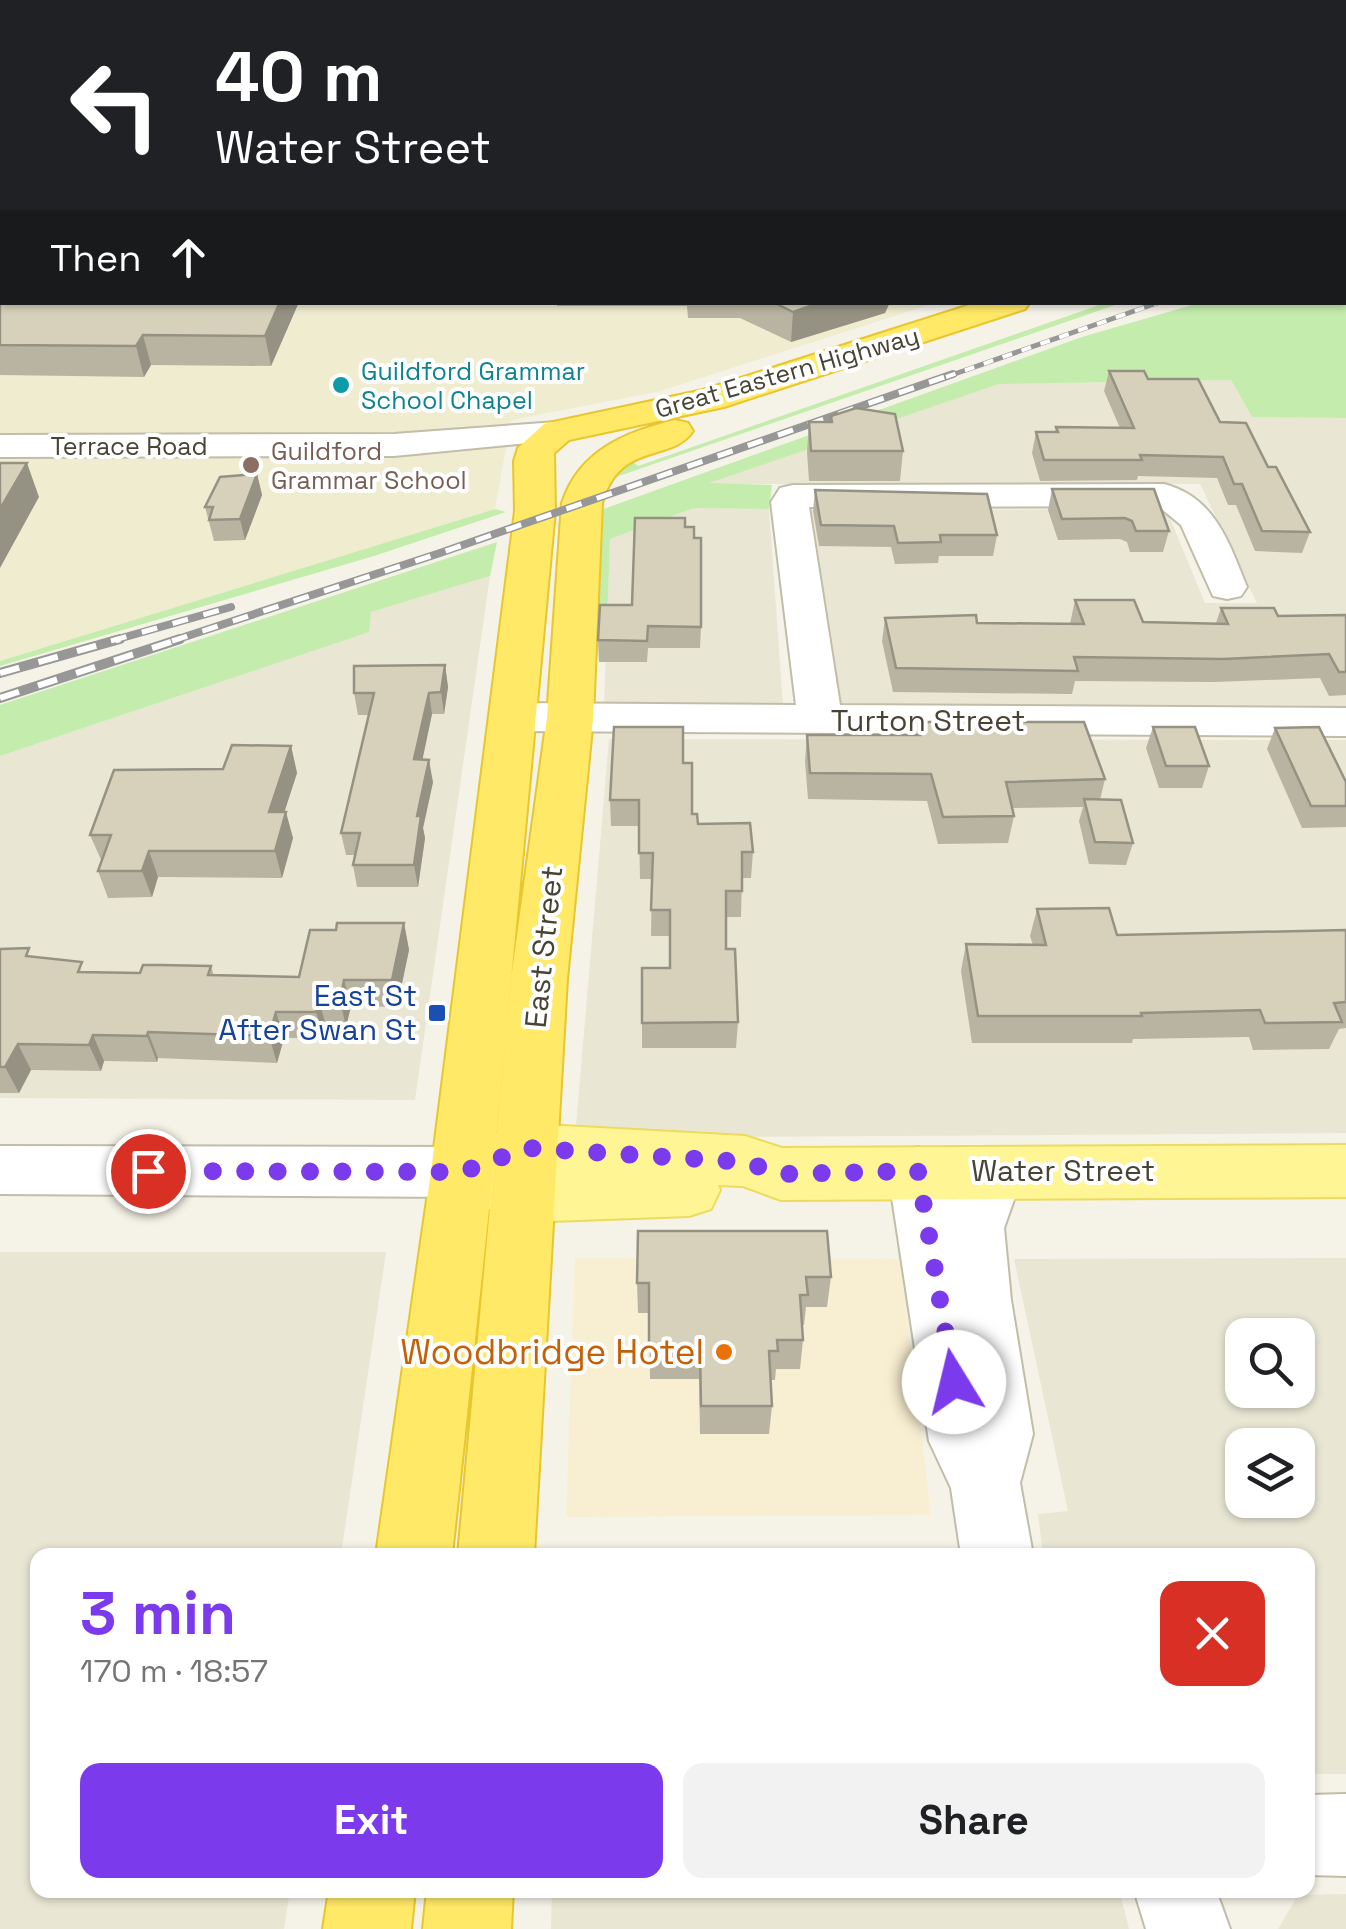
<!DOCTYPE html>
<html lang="en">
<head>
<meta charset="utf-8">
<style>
	:root { --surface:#fff; --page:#f2f2f2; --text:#202124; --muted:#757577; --accent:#7c3aed }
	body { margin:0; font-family:"Space Grotesk",sans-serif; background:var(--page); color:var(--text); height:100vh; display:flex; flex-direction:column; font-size:38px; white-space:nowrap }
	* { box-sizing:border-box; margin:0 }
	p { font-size:32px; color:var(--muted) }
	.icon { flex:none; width:55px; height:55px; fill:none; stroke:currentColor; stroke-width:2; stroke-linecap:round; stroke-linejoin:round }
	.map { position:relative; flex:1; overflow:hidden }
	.drawer { position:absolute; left:30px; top:1548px; width:1285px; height:350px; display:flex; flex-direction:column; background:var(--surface); border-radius:20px; box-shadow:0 2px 8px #0004 }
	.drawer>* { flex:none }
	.banner { position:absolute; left:0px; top:0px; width:1348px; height:305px; box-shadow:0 2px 8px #0004; background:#202124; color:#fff; overflow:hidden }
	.controls { position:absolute; left:1225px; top:1318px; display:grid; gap:20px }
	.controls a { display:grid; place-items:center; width:90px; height:90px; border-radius:20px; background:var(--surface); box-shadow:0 2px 8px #0004; font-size:50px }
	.pin { position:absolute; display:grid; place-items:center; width:85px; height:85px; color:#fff; margin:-42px; border:5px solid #fff; border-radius:50%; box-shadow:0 2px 10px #0007 }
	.me { position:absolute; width:110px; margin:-55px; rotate:351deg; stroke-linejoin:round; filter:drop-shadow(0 0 8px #0008) }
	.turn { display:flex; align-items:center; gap:35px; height:210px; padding:0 50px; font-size:45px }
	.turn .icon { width:130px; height:130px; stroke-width:2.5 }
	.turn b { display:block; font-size:70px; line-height:85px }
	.then { display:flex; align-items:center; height:95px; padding:0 50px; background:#0003; gap:20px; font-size:38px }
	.round { display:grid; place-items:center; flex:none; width:105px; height:105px; border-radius:20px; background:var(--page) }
	.overview { display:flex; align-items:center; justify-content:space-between; height:170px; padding:0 50px }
	h1 { font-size:60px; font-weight:800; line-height:75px; color:var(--accent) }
	.button { display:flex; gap:20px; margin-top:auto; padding:20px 50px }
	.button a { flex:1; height:115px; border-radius:20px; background:var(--accent); color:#fff; font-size:40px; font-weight:800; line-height:115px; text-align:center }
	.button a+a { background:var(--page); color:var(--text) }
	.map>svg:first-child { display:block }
	.residential { fill:#e9e6d4; fill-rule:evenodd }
	.commercial { fill:#f8eed1 }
	.education { fill:#efecd0 }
	.green { fill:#c4ecad }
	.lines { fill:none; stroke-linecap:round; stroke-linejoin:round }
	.minor-casing { stroke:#c1bda9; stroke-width:4 }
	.major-casing { stroke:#ecdb5d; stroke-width:4 }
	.highway-casing { stroke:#e8c62d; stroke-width:4 }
	.minor { fill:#fff; fill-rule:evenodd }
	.major { fill:#fff595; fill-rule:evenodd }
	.highway { fill:#ffe967; fill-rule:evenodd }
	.rail-far2-casing { stroke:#979797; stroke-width:5 }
	.rail-far1-casing { stroke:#979797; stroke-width:8 }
	.rail-casing { stroke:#979797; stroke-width:10 }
	.rail-far2 { stroke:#fff; stroke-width:4; stroke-dasharray:10; stroke-linecap:butt }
	.rail-far1 { stroke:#fff; stroke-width:5; stroke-dasharray:16; stroke-linecap:butt }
	.rail { stroke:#fff; stroke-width:6; stroke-dasharray:20; stroke-linecap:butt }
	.wall { fill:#b9b4a1 }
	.shaded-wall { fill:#969283 }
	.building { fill:#d7d1bb; stroke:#969283; stroke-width:2.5 }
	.route { stroke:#7c3aed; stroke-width:18; stroke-dasharray:0 32.4 }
	.culture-dot { fill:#0f9aa8; stroke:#fff; stroke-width:4 }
	.education-dot { fill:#8d6e63; stroke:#fff; stroke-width:4 }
	.transit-dot { fill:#1a4fb4; stroke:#fff; stroke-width:4 }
	.food-dot { fill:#e8710a; stroke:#fff; stroke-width:4 }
	.labels { text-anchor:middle; stroke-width:8; stroke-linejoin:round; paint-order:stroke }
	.far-culture-label { font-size:25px; fill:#0d838f; stroke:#fff; text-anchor:start }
	.far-street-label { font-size:25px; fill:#484435; stroke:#fff }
	.far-education-label { font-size:25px; fill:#785e54; stroke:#fff; text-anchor:start }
	.street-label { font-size:30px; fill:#484435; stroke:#fff }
	.transit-label { font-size:30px; fill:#164399; stroke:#fff; text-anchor:end }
	.near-food-label { font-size:35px; fill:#c56008; stroke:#fff; text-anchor:end }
</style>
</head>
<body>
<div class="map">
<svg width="1346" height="1929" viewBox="0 0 1346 1929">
	<rect width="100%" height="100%" fill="#f5f3e7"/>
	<path class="residential" d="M1231 380 1252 417 1346 418V706L839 705 809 510 1154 509 1169 516 1205 603H1257L1200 484H705L999 384Z
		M694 508 769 509 783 706 604 707 610 539Z
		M490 576 415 1100 0 1098V756L368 632 371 612Z
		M609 739 1346 740V1133L575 1138Z
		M0 1252H386L341 1555H38V1890H290L284 1929H0Z
		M1346 1258V1774H1308V1555H1043L1038 1514 1068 1511 1014 1259ZM1242 1335H1298V1390H1242ZM1298 1445V1500H1242V1445Z
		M552 1890H1119L1129 1929H551Z
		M1346 1894V1929H1278L1298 1895Z"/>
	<path class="commercial" d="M575 1258 900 1259 931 1515 566 1517Z"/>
	<path class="education" d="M0 221 2 302 935 303 657 392 511 420 495 509 0 661Z"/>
	<path class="green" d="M0 0H701L2 2 0 131Z
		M1346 266V418L1252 417 1231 380 999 384 709 483 772 485 769 509 694 508 610 539 607 626H594L598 511 1082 337 1199 303 1345 302Z
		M1105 303H1121L613 478 631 460 638 466Z
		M495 509 506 512 374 556 0 666V661Z
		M497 542 490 576 371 612 369 632 0 756V705Z"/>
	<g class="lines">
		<g class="minor-casing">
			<path id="minor" d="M557 422 569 425 574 432 569 439 394 456 0 457V435L394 434Z
				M1164 484C1215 497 1229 543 1247 587L1241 596 1227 599 1213 596 1181 525 1158 506 809 507 840 705 1346 708V736L511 731 495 727 489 717 495 707 511 703 796 705 771 502 780 488 793 485Z
				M0 1146 462 1147 483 1155 492 1172 483 1189 462 1197 0 1194Z
				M918 1147 939 1154 948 1171 953 1200 973 1154 994 1147 1015 1154 1024 1171 1004 1228 1011 1300 1033 1434 1020 1483 1033 1555H961L951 1488 929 1441 888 1171 897 1154Z
				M1346 1794V1876L1308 1875V1795Z
				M1134 1890H1216L1230 1929H1146Z"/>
		</g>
		<g class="major-casing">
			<path id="major" d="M527 1124 745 1136 782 1148 1346 1145V1197L781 1200 743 1186 718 1185 720 1190 711 1209 689 1216 523 1222 462 1198 453 1180 457 1172 453 1164 462 1146Z"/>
		</g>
		<g class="highway-casing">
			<path id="highway" d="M1345 143H1346V160H1345Z
				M1346 196V214L1345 215V197Z
				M979 302H1030L1025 309 724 407 569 440 554 453 555 511 493 1172 452 1555H376L431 1172 515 511 514 461 518 448 544 424 703 390Z
				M675 420 688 423 693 431C672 463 620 440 602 503L593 718 567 979 534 1555H458L511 979 547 718 562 503C579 451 625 432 675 420Z
				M329 1890H415L411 1929H323Z
				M427 1890H513L511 1929H423Z"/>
		</g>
		<use href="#minor" class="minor"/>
		<use href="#major" class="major"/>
		<use href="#highway" class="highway"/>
		<g class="rail-far2-casing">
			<path id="rail-far2" d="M946 377 1160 302"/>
		</g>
		<g class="rail-far1-casing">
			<path id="rail-far1" d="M111 641 231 607
				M172 641 440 553 953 374"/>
		</g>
		<g class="rail-casing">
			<path id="rail" d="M0 673 120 639
				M0 698 180 639"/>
		</g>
		<use href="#rail-far2" class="rail-far2"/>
		<use href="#rail-far1" class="rail-far1"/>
		<use href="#rail" class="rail"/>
	</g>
	<path class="wall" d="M1261 0H1346L1345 2H1260Z
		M0 287 2 302H299L271 366 151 365 144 377 0 375Z
		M557 302H890L885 313 791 342 740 318H688L687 306H557Z
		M1109 371 1148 379 1220 422 1268 467 1310 532 1302 553 1255 551 1236 505H1228L1217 478 1138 476 1137 480 1040 481 1032 453 1036 432H1055L1056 427 1120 428 1104 391Z
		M831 416 903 451 900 481H809L807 452 809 422H831Z
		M257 474 262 495 245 540 214 541 205 507Z
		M1052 489 1169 531 1163 552H1130L1127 542 1120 539 1058 540 1048 510Z
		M815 490 997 535 993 556H939L938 563 895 564 891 547 819 546 813 511Z
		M685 527 701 627 700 648H648L647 662H599L598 640 632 605Z
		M1075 600 1143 622 1216 623 1221 608 1278 616 1346 615V695L1329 696 1320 678 1215 682 1075 681 1072 694 893 692 882 641 885 618 977 623 1070 624Z
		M445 665 448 687 444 714H432L422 760 433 782 423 828 425 838 418 887H357L353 865 355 855H346L341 833 369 715H358L354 693Z
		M918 722 1105 779 1100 800 1133 843 1126 865 1089 864 1079 821 1083 807 1012 808 1014 816 1008 843 938 844 927 801 808 799 805 761 807 735H916Z
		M1153 727 1209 766 1202 788H1159L1146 748Z
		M1275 728 1346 782V827L1302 828 1267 749Z
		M291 746 297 773 284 812 293 838 282 878 158 877 152 897 108 898 98 871 102 862 90 835 223 769Z
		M683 763 692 814 698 824 753 852 751 878H742L741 917H726V949L738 1022 736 1048H642V1023L670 968V936H651L652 879H640L639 826H611L610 800Z
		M1037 909 1117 935 1346 930V1028L1339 1029 1329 1049 1253 1050 1249 1037 1133 1039 1132 1043H972L961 971 966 944 1033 945 1030 936Z
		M404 923 409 950 397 1007 351 1006 346 1027 326 1026 323 1038H284L277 1063 158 1058 157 1062 104 1061 101 1071 31 1070 19 1093H0V949L86 972 140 973 211 966 214 976 299 977 336 930Z
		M831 1277 827 1307H806L804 1325H802L803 1340 800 1369H776L775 1380H771L772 1406 769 1434H700L699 1379H650L649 1313H638L637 1283Z"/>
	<path class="shaded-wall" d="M280 302H299L271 366 265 336Z
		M822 302H890L885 313 791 342 793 312Z
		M143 335 151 365 144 377 136 346Z
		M27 463 39 497 0 568V509Z
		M257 474 262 495 245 540 240 519Z
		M445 665 448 687 444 714 441 692Z
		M429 693 432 714 418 781 414 759Z
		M291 746 297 773 276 838 269 812Z
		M429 760 433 782 423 828 425 838 418 887 414 865 417 816Z
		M286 812 293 838 282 878 275 851Z
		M149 851 158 877 152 897 142 871Z
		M404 923 409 950 397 1007 392 980Z
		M344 980 351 1006 346 1027 340 1000Z
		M319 1000 326 1026 323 1038 316 1012Z
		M276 1012 284 1038 277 1063 269 1036Z
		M148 1032 158 1058 157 1062 147 1036Z
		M93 1035 104 1061 101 1071 89 1045Z
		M18 1044 31 1070 19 1093 5 1067Z"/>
	<path class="building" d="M1276 0H1346V34L1345 2H1278Z
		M0 287H2V302H280L265 336 143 335 136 346 0 345Z
		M773 302H822L793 312Z
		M1109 371H1144L1148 379H1198L1220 422 1246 423 1268 467H1276L1310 532 1262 531 1242 484H1234L1223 457 1140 455 1142 460H1044L1036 432H1058L1056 427 1134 428Z
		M856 408 895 414 903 451H811L809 422H832L831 416Z
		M0 463H27L0 509Z
		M257 474 240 519 209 520 213 507H205L220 477Z
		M1052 489H1154L1169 531H1136L1132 521 1125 518 1062 519Z
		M815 490 987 494 997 535H940L941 542 898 543 894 526 821 525Z
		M635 518H685V527H694V538H701V627L648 626 647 641 598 640 600 605H632Z
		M1075 600H1134L1143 622 1228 624 1221 608H1274L1278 616 1346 615V672H1339L1329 654 1223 659 1074 657 1078 671 896 668 885 618 976 615 977 623 1084 624Z
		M445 665 441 692 429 693 414 759 429 760 417 816H421L414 865H353L360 833H341L374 693H354V666Z
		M918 722H1084L1105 779 1006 782 1014 816 943 817 931 774 810 773 807 735H920Z
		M614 727H683V763H692V814H697L698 824 750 823 753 852H742V891H726V949H735L738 1022 642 1023V968H670V910H651L653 853H639V800H610Z
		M1153 727H1195L1209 766H1166Z
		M1319 727 1346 782V806H1311L1275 728Z
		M232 745 291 746 269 812H286L275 851H149L142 871H98L111 835H90L114 770 223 769Z
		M1084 799 1121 800 1133 843 1095 842Z
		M1109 908 1117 935 1346 930V1002L1334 1003 1342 1022 1265 1023 1260 1010 1141 1013 1142 1016H978L966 944 1046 945 1037 909Z
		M337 923H404L392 980H344L340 1000H319L316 1012H276L269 1036 148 1032 147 1036 93 1035 89 1045 18 1044 5 1067H0V949L29 948 26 956 82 962 78 972 140 973 143 965H160L211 966 208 975 299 977 310 930H336Z
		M638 1231H827L831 1277H806L808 1295H800L803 1340H777L778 1351H769L772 1406H701L700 1350H649V1283H637Z"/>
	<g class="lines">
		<path class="route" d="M148 1171 462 1172 527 1148 745 1162 781 1174 918 1171 954 1382"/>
	</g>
	<circle class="culture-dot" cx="341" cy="385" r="10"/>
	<circle class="education-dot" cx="251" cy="465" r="10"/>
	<rect class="transit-dot" x="427" y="1003" width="20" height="20" rx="5"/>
	<circle class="food-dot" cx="724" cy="1352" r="10"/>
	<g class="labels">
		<g class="far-culture-label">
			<text x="361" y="380">Guildford Grammar<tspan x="361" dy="29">School Chapel</tspan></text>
		</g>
		<g class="far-street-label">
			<text transform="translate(787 372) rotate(-16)" y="9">Great Eastern Highway</text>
			<text x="129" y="455">Terrace Road</text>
		</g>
		<g class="far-education-label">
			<text x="271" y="460">Guildford<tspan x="271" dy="29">Grammar School</tspan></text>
		</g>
		<g class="street-label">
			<text x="928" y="731">Turton Street</text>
			<text transform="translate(544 947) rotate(-84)" y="10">East Street</text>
			<text x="1063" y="1181">Water Street</text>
		</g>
		<g class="transit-label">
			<text x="417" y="1006">East St<tspan x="417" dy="34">After Swan St</tspan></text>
		</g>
		<g class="near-food-label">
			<text x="704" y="1364">Woodbridge Hotel</text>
		</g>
	</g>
</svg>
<div class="controls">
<a><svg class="icon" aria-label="search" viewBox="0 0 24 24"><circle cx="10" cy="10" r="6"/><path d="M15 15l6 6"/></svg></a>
<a><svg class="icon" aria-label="layers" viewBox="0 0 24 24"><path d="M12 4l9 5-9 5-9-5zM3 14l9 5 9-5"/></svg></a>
</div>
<div class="pin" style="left:148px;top:1171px;background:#d93025"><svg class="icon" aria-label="arrive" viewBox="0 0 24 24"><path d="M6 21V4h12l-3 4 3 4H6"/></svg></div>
<svg class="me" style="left:954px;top:1382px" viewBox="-20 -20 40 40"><circle r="19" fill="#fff"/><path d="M0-13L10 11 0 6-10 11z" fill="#7c3aed"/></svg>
<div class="banner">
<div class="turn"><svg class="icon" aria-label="left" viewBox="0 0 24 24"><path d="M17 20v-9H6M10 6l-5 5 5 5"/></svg><div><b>40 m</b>Water Street</div></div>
<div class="then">Then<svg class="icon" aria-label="ahead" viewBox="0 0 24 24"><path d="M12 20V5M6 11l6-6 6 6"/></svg></div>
</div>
<section class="drawer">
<div class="overview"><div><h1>3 min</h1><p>170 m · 18:57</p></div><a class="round" style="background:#d93025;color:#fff"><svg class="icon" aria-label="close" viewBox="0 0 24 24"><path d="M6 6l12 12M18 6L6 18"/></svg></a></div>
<div class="button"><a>Exit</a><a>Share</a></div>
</section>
</div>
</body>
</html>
